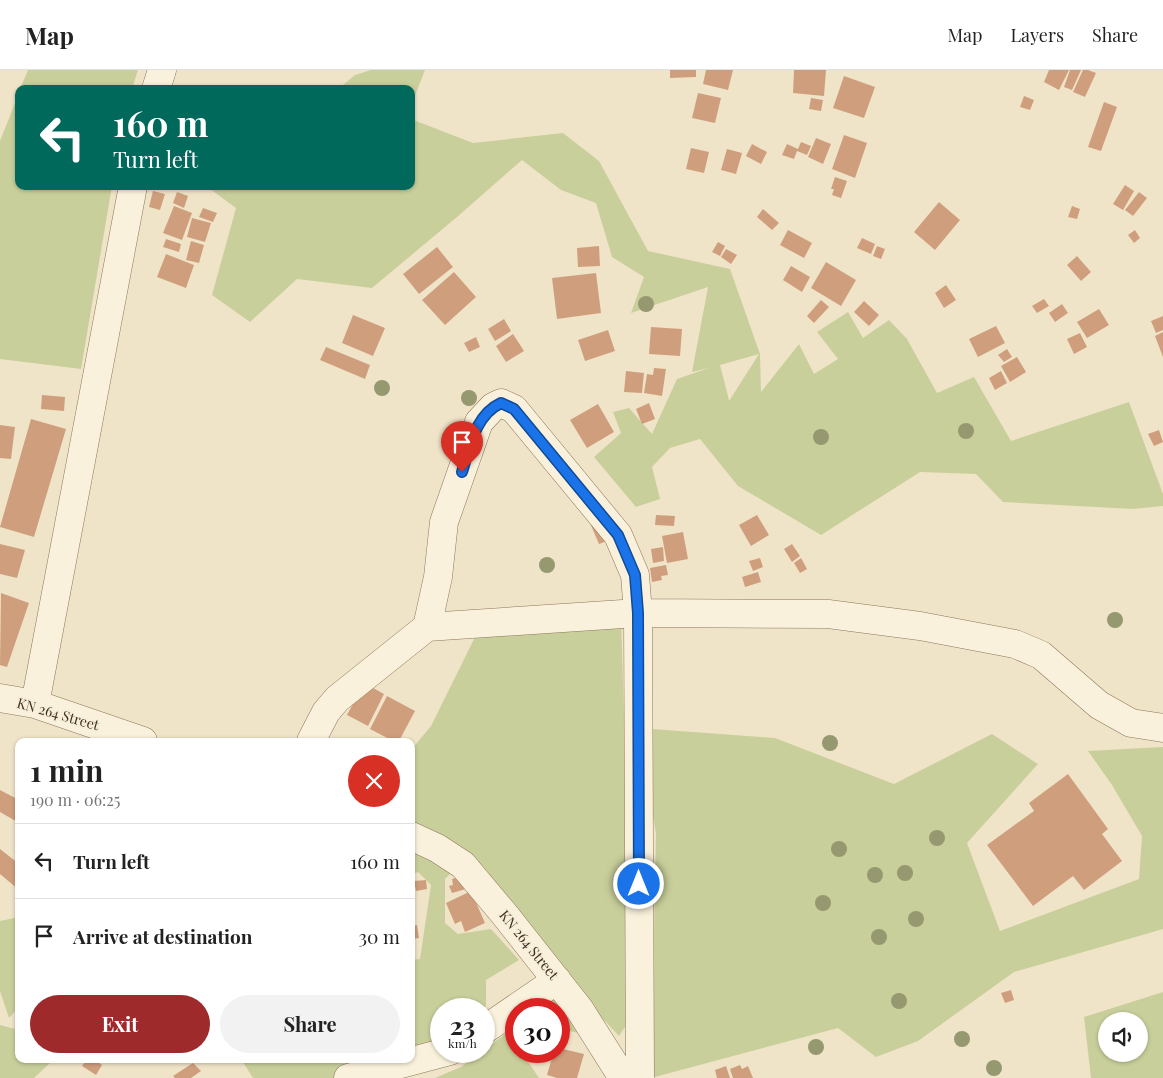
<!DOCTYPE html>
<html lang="en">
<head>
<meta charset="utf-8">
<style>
	:root { --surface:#fff; --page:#f2f2f2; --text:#222; --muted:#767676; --line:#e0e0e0; --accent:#9e2a2b }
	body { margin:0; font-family:"Playfair Display",serif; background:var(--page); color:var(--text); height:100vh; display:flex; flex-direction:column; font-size:19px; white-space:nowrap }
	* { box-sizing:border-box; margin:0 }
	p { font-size:16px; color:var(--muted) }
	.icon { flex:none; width:28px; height:28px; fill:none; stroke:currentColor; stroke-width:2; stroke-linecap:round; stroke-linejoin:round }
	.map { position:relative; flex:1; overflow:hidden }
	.details { position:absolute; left:15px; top:668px; width:400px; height:325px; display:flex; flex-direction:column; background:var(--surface); border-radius:10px; box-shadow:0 1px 4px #0004 }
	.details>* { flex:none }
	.top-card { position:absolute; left:15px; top:15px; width:400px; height:105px; border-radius:10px; box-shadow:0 1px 4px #0004; background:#00695c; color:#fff; overflow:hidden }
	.fabs { position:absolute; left:1098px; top:942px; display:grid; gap:10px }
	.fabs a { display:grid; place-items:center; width:50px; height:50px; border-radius:50%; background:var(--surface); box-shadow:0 1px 4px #0004; font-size:25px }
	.speed { position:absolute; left:430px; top:928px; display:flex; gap:10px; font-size:25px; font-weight:700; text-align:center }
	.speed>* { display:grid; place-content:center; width:65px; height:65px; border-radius:50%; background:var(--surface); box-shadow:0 1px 4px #0004; line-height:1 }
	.speed small { font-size:12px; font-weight:400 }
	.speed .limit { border:8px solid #d22; background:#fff; color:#111 }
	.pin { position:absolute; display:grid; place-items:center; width:42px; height:42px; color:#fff; margin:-51px -21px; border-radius:50% 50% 50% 0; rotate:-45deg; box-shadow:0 0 5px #0007 }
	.pin .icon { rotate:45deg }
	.me { position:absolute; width:55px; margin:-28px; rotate:0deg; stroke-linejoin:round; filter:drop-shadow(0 0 4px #0008) }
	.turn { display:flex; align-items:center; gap:18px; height:105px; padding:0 15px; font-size:22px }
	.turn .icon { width:65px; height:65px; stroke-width:2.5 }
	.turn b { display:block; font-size:35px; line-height:42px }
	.round { display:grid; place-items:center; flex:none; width:52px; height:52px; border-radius:26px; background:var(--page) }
	.overview { display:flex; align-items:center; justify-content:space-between; height:85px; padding:0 15px }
	h1 { font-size:30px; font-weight:700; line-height:38px }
	.cta { display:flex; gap:10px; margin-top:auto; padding:10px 15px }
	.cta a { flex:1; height:58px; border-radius:30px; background:var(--accent); color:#fff; font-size:20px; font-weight:700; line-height:58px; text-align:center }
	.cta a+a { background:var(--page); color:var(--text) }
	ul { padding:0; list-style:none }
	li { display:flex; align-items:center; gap:15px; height:75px; padding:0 15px; border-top:1px solid var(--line) }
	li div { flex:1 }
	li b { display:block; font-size:19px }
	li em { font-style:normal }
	header { display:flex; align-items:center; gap:30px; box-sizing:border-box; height:70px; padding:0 25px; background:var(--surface); border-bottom:1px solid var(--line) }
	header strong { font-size:24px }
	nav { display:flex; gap:28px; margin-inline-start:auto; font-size:18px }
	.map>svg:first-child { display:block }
	.green { fill:#c9cf9b; fill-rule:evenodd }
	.building { fill:#cf9f7d }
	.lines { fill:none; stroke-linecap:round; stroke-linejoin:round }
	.minor-casing { stroke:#8d765c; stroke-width:29 }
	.minor { stroke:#faf1dc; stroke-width:28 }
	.tree { fill:#96986f }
	.route-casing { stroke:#114b97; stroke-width:12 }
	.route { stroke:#1a73e8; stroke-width:9 }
	.labels { text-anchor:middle; stroke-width:4; stroke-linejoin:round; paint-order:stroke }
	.street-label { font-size:14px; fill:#3d2e20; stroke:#f7eed8 }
</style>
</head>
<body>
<header>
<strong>Map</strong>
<nav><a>Map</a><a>Layers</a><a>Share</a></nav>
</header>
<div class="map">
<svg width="1163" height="1008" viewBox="0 0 1163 1008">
	<rect width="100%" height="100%" fill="#f0e4c8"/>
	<path class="green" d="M28 0H138L132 19H20Z
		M371 0H425L411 36V19H338L355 5Z
		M19 23V116H112L81 299 0 289V71Z
		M411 49 473 73 563 63 599 91 648 181 730 199 760 284 761 322 799 274 814 304 838 289 817 262 848 242 863 268 889 250 907 269 937 323 974 307 1011 371 1129 332 1163 424V436L1133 439 1003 432 976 404 920 402 821 465 738 416 700 369 670 378 652 397 660 429 636 437 594 387 621 363 613 342 629 338 652 364 677 309 709 298 692 302 708 217 631 243 644 207 612 187 596 133 561 120 522 90 457 147 372 218 297 209 250 252 212 225 236 138 206 116H411ZM759 284 729 331V330L720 295Z
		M621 544 628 787 629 951 619 966 505 845 411 762V680L431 656 479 559Z
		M639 658 775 668 894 714 992 664 1038 694 967 773 1000 861 1139 809 1142 766 1112 715 1088 681 1163 677V859L1014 902 918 971 876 987 838 958 651 1008 656 764Z
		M411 774 454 800 445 809V853L458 864 491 859 519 890 486 910V936L483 939H441V976L411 986V890L420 889 431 815 418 802 411 805Z
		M19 847V937L9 948 0 921V851Z
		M1163 922V1008H1091L1084 947ZM1106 951H1139V984H1106Z
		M557 926 579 963 559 959V939H540Z
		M0 955 19 960V989H48L50 993 34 1008H0Z
		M516 956V981H533L527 990 539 1008H435L461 997Z
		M241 989H402L344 1008H253Z"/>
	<path class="building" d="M670 0H696V7L670 8Z
		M706 0H733L728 20 703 14Z
		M794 0H826L824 26 793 23Z
		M1049 0H1069L1059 20 1044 12Z
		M1070 0H1081L1072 20 1064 17Z
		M1083 0H1088L1096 3 1085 27 1073 22Z
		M844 6 875 17 864 48 833 38Z
		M698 23 721 28 715 53 692 48Z
		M1024 26 1034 30 1030 40 1020 37Z
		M811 28 823 30 821 41 809 39Z
		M1104 32 1117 37 1101 81 1088 77Z
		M844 65 867 73 855 108 832 99Z
		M816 68 831 74 823 94 808 87Z
		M801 72 811 76 807 85 797 81 794 89 782 85 787 74 798 79Z
		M752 74 767 82 761 94 746 86Z
		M691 78 709 82 704 103 686 99Z
		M727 79 742 83 736 104 721 100Z
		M835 107 847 111 841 128 832 125 834 119H831Z
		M1125 115 1134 121 1123 140 1113 134Z
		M153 121 165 124 160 140 149 137Z
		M177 122 188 126 184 138 173 133Z
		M1139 122 1147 128 1133 146 1125 140Z
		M939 132 960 150 935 180 914 162Z
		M174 136 192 143 182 170 163 163Z
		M1072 136 1080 139 1077 149 1068 147Z
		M203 138 217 143 213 152 199 147Z
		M763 139 779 153 772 160 757 147Z
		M192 148 211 153 205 172 187 167Z
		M788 160 812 173 804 188 780 175Z
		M1135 160 1140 168 1134 173 1128 165Z
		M862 168 875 174 871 184 857 178Z
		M166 169 181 174 179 182 163 177Z
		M191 171 204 175 199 193 186 190Z
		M718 172 725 176 720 186 712 182Z
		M599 176 600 196 578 197 577 178Z
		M877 176 885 179 881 189 873 186Z
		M437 177 453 197 419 224 403 204Z
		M726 179 737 185 731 194 721 187Z
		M166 184 194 195 186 218 157 207Z
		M1077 186 1091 202 1081 211 1067 195Z
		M826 192 856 210 841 236 811 218Z
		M791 196 810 207 802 222 783 210Z
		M454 202 476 227 445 255 422 230Z
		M596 203 601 243 557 249 552 208Z
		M946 215 956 230 944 238 935 223Z
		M1044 229 1049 236 1037 243 1032 236Z
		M821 230 829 237 814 253 807 246Z
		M864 231 879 245 869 256 854 242Z
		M1062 234 1068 243 1055 252 1049 243Z
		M1099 239 1109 255 1087 268 1077 252Z
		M353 245 385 258 373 286 342 273Z
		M1163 246V260L1156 263 1151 251Z
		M504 249 511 261 495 271 488 259Z
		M996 256 1005 273 978 287 969 269Z
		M651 257 682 259 680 286 649 284Z
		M608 260 615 281 585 291 578 270Z
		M1163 262V287L1155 266Z
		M1080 263 1087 277 1074 284 1067 269Z
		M513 264 524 281 506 292 496 276Z
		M476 267 480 277 469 282 464 273Z
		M326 277 370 295 365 309 320 290Z
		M1007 279 1012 287 1004 292 998 285Z
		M1017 287 1026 302 1010 312 1001 296Z
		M654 298 666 299 662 326 644 323 647 304 653 305Z
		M626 301 644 303 642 323 624 322Z
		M1001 301 1007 313 995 320 989 308Z
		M42 325 65 327 64 341 41 339Z
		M649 333 655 349 642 354 636 339Z
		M598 334 614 362 587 378 570 350Z
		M31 349 66 359 34 467 0 457Z
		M0 355 15 357 11 389 0 388Z
		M1159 360 1163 372 1154 376 1148 364Z
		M584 439 607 471 599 474Z
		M656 445 675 446 674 456 655 455Z
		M757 445 769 465 751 476 739 455Z
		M683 462 688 489 667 493 662 466Z
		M0 474 25 480 17 508 0 504Z
		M792 474 800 486 792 492 784 479Z
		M663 477 664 491 653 493 651 479Z
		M760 488 763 497 753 501 749 491Z
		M801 488 807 499 800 503 794 493Z
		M666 495 668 505 661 506 662 510 652 512 650 498Z
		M758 502 761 512 745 517 742 507Z
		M1 523 29 533 7 597 0 595Z
		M364 613 384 624 368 656 347 645Z
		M387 626 415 641 399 671H393L370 659Z
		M1068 704 1108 759 1102 764 1122 791 1084 820 1073 806 1033 836 987 775 1034 741 1029 733Z
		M0 720 19 730V753L0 742Z
		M0 779 19 794V820L0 804Z
		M462 806 466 819 452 823 449 816 453 815 452 809Z
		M426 810 427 819 416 821 414 811Z
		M471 821 485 853 465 862 461 851 455 854 446 833Z
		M417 855 419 868 411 869V856Z
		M1011 920 1014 930 1005 933 1001 923Z
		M559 978 584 984 577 1008H557L547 1005 554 981H559Z
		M87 989H93L102 995 96 1005 82 996Z
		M193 993 201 1001 191 1008H175L173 1006Z
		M740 995 742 999 748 996 753 1008H733L730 999Z
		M726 996 730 1008H717L715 1000Z"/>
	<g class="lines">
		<g class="minor-casing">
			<path id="minor" d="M156 19 162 0
				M427 557 638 543 828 544 920 556 1015 574 1041 585 1099 635 1131 653 1163 658
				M0 628 35 634 143 671
				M35 634 133 116
				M311 671 326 642 337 629 427 557 438 507 444 452 479 352 493 337 501 333 514 339 618 465 635 505 638 543 640 1008
				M411 766 437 778 463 795 505 845 580 940 623 1008
				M484 960 557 910
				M348 1008 450 981"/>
		</g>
		<use href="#minor" class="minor"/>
	</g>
	<g class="tree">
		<circle cx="646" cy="234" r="8"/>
		<circle cx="382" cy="318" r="8"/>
		<circle cx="469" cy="328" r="8"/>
		<circle cx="966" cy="361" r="8"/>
		<circle cx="821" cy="367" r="8"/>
		<circle cx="547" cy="495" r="8"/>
		<circle cx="1115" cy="550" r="8"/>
		<circle cx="830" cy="673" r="8"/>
		<circle cx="937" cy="768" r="8"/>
		<circle cx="839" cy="779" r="8"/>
		<circle cx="905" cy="803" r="8"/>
		<circle cx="875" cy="805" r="8"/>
		<circle cx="823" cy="833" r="8"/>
		<circle cx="916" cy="849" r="8"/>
		<circle cx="879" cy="867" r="8"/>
		<circle cx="899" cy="931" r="8"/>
		<circle cx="962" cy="969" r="8"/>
		<circle cx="816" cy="977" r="8"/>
		<circle cx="994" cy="998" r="8"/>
	</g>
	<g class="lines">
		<g class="route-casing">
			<path id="route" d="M462 402C470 377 475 345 501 333L514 339 618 465 635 505 638 543 639 814"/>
		</g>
		<use href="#route" class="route"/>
	</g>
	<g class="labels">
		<g class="street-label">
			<text transform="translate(58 644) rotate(16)" y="5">KN 264 Street</text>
			<text transform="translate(529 875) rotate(51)" y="5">KN 264 Street</text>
		</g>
	</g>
</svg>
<div class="fabs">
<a><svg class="icon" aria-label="sound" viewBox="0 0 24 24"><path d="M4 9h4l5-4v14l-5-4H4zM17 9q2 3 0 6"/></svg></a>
</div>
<div class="speed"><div>23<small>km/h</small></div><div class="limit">30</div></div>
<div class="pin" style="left:462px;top:402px;background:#d93025"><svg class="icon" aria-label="arrive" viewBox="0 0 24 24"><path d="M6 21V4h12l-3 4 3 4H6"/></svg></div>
<svg class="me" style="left:639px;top:814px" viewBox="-20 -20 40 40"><circle r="17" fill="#1a73e8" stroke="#fff" stroke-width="3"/><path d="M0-11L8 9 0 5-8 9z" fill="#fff"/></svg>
<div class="top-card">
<div class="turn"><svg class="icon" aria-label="left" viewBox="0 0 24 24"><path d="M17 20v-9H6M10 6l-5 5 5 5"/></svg><div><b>160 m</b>Turn left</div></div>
</div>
<section class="details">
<div class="overview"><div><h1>1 min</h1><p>190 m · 06:25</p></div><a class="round" style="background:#d93025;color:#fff"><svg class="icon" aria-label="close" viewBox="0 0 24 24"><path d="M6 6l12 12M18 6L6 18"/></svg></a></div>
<ul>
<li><svg class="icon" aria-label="left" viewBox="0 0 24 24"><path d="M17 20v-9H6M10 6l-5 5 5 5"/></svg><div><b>Turn left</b></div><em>160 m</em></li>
<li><svg class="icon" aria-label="arrive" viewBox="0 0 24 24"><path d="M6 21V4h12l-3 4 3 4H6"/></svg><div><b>Arrive at destination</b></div><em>30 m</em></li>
</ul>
<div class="cta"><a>Exit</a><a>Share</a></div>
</section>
</div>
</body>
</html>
